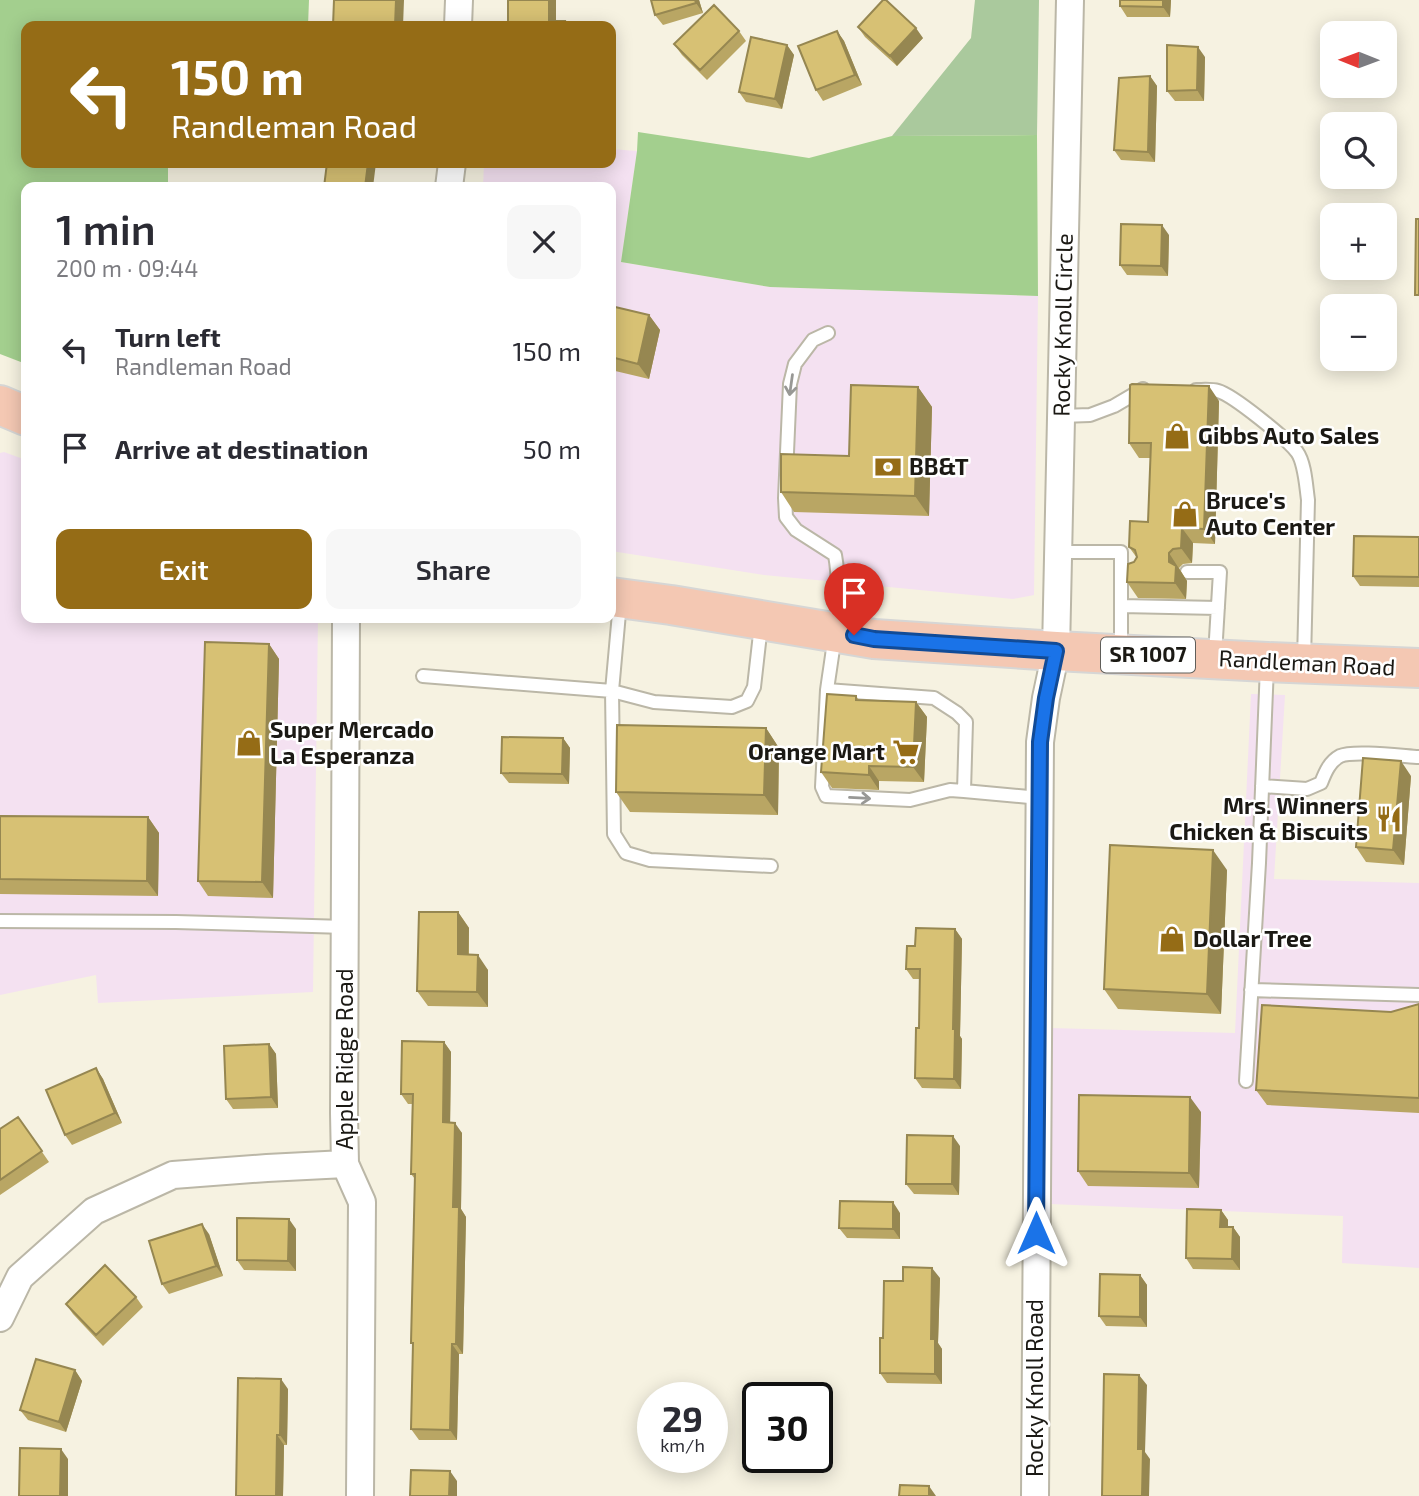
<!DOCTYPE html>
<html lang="en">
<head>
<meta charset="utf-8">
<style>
	:root { --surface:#fff; --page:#f7f7f7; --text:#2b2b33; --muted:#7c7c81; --accent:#956c16 }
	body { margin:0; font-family:"Exo 2",sans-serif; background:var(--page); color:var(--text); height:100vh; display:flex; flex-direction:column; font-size:26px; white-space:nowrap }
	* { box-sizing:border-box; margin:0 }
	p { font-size:23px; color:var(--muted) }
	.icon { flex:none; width:38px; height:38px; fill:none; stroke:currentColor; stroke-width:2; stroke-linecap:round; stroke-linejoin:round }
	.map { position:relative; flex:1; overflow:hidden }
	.side { position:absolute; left:21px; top:182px; width:595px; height:441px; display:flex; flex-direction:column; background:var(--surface); border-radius:14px; box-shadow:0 4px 18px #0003 }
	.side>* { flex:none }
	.guide { position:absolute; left:21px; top:21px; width:595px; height:147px; border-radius:14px; box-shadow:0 4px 18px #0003; background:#956c16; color:#fff; overflow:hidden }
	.needle { width:46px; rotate:271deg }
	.tools { position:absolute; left:1320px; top:21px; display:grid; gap:14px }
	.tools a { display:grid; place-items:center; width:77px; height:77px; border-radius:14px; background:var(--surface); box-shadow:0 4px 18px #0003; font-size:35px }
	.speed { position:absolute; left:637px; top:1382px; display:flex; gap:14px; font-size:35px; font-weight:700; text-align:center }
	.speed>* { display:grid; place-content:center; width:91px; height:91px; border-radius:50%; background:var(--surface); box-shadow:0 4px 18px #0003; line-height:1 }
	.speed small { font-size:18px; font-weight:400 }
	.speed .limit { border:4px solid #111; border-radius:10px; background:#fff; color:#111 }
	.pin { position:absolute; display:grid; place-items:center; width:60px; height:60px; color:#fff; margin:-72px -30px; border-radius:50% 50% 50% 0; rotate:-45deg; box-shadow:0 0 7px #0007 }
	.pin .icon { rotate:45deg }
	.me { position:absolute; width:77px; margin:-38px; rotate:0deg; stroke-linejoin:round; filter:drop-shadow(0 0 5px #0008) }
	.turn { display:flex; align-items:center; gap:24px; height:147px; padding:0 35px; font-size:32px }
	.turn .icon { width:91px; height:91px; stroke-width:2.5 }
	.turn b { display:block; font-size:49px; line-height:60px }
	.round { display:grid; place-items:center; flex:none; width:74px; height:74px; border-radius:14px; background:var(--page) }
	.headline { display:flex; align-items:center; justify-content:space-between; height:119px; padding:0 35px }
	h1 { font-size:42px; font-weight:600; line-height:52px }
	.button { display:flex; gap:14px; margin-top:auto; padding:14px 35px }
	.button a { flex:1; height:80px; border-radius:14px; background:var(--accent); color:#fff; font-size:28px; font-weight:600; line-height:80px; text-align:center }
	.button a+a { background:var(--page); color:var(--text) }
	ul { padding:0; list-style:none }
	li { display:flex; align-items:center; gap:21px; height:98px; padding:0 35px }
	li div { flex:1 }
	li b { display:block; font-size:26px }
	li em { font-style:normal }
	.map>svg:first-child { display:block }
	.commercial { fill:#f4e1f1 }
	.green { fill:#aac99d }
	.forest { fill:#a3cf8e }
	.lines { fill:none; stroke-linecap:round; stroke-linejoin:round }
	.service-casing { stroke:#bbb7a7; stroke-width:16 }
	.minor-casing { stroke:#bbb7a7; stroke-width:30 }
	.primary-casing { stroke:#d6d6d5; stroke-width:42 }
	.service { stroke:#fff; stroke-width:12 }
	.minor { stroke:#fff; stroke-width:26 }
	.primary { stroke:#f4c8b3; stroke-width:38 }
	.wall { fill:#b9a664 }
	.shaded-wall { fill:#968751 }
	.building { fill:#d7c174; stroke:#968751; stroke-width:2 }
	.oneway { stroke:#989895 }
	.route-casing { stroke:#114b97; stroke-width:18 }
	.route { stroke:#1a73e8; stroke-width:12 }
	.labels { text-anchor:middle; stroke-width:5; stroke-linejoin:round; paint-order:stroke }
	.shield { fill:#fff; stroke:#5f5e5a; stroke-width:2 }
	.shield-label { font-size:21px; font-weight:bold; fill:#1b1914 }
	.street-label { font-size:23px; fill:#1b1914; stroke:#fff }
	.poi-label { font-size:23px; font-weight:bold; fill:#1b1914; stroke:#fff; text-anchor:start }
</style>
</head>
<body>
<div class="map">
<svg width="1419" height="1496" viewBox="0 0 1419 1496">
	<rect width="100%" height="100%" fill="#f6f2e1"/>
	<path class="commercial" d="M611 149 637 151 621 262 770 287 1038 296 1034 595 1013 599 764 575 611 551V187H483L484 163H611Z
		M4 452 26 460V618H318L313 992 98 1003 96 975 0 995V453Z
		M1251 694 1285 695 1274 879 1419 883V1268L1342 1263 1343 1216 1050 1204V1028L1235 1033Z"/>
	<path class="green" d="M975 0H1039L1037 135 892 136 971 38Z"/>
	<path class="forest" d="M0 0H309L308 26H26V163H168V187H26V364L0 354Z
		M638 132 809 158 892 136 1037 135 1038 296 770 287 621 262 637 151Z"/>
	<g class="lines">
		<g class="service-casing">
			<path id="service" d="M828 333 813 340 795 364 790 384 785 498 786 517 796 530 835 555C843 599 833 646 827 690L934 698 957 713 966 722 964 791 1040 798
				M1196 390C1203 390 1211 389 1218 391 1233 395 1287 439 1297 452 1305 463 1306 486 1308 500L1304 660
				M1061 416 1090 415 1114 406 1143 389
				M1058 552H1121V649
				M1187 572H1220L1215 655
				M620 602 612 691 614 834 626 853 650 860 771 866
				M1121 606 1218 608
				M423 676 612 691 654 702 732 707 747 701 754 687 761 625
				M827 690 822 787 826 796 910 800 950 790 964 791
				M1262 786 1307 789 1321 783C1325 773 1329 762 1340 756 1353 750 1402 756 1419 757
				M0 921 176 922 345 927
				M1251 990 1419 995
				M1246 1081 1259 863 1267 666"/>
		</g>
		<g class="minor-casing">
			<path id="minor" d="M458 26 459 0
				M449 187 452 163
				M346 618 344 1113 345 1164 362 1202 360 1496
				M0 1318 20 1277 94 1211 173 1175 267 1168 345 1164
				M1035 1496 1040 742 1046 698 1056 651 1070 0"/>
		</g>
		<g class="primary-casing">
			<path id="primary" d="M0 405 26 416
				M611 597 671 605 874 639 1056 651 1267 662 1419 668"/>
		</g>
		<use href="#service" class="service"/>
		<use href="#minor" class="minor"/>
		<use href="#primary" class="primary"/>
	</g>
	<path class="wall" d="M699 0 703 13 663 25 655 15Z
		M1120 0H1171L1170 17H1127L1120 6Z
		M858 27 923 38 897 66 865 37Z
		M739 31 746 41 707 80 682 55 674 44Z
		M837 31 844 41 862 85 823 101 816 90Z
		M787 45 794 55 782 109 746 102 739 92Z
		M1205 57 1204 101H1175L1167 91Z
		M1150 76 1157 86 1155 162 1121 160 1114 150Z
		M1169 235 1168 276 1127 275 1120 265Z
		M611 306 649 315 660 330 649 379 611 370Z
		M918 387 932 407 929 516 794 512 781 492 849 456Z
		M1219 401 1215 544 1193 543 1192 563 1183 564 1179 568 1187 581 1186 599 1138 598 1127 582 1137 558 1129 547 1148 522 1151 458H1139L1129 443Z
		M1419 537V587L1360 586 1353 576Z
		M269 644 279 659 273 898 208 896 198 881Z
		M856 696 859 700 916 702 927 717 924 782 879 781V790L832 788 821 772Z
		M766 728 779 748 778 815 630 812 616 792Z
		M563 738 570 748 569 784 509 783 501 773Z
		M1411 776 1404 865 1366 862 1356 847Z
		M0 816 148 817 159 833 158 896 0 894Z
		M1227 870 1221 1014 1118 1009 1104 989Z
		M458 912 469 928V954L488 970V1007L428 1006 417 991Z
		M955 929 962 939 960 1036 962 1039 961 1089 922 1088 915 1078 919 1028 920 979H913L906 969 915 946Z
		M1419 1004V1113L1267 1105 1256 1090Z
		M444 1042 451 1052 450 1122 462 1133 461 1209 466 1217 463 1354H459L457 1440H419L411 1429 413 1345 411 1343 415 1179 411 1174 412 1104H408L401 1094Z
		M269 1044 276 1054 278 1108 233 1109 226 1099Z
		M96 1068 103 1079 122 1123 72 1145 65 1135Z
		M1201 1112 1199 1188 1088 1186 1078 1171Z
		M18 1117 49 1162 0 1195V1129Z
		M960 1146 959 1195 914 1194 906 1184Z
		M1221 1210 1228 1220V1227H1233L1240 1237V1270L1193 1269 1186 1258Z
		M900 1213V1239L847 1238 839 1228Z
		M296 1229V1271L244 1270 237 1260Z
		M209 1234 223 1276 169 1294 162 1284Z
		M1140 1275 1147 1285V1327L1106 1326 1099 1316Z
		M940 1278 938 1343 942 1349V1384L887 1383 880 1373 883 1338 903 1281Z
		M136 1297 143 1307 103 1346 73 1314 66 1304Z
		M75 1370 82 1381 66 1432 28 1420 20 1410Z
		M288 1389 287 1445H284L283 1496H236Z"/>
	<path class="shaded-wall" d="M396 0H404L403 26H395Z
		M549 0H556V26L549 21Z
		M695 0H699L703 13 696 3Z
		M1163 0H1171L1170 17 1163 7Z
		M916 28 923 38 897 66 890 56Z
		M837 31 844 41 862 85 855 75Z
		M787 45 794 55 782 109 775 99Z
		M1198 47 1205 57 1204 101 1197 90Z
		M1150 76 1157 86 1155 162 1148 152Z
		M368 163H376L373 187H365Z
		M1162 225 1169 235 1168 276 1161 266Z
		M649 315 660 330 649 379 638 364Z
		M1209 386 1219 401 1215 544 1204 529Z
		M918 387 932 407 929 516 915 496Z
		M1182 528 1193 543 1192 563 1181 548Z
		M1169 553 1187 581 1186 599 1175 583 1169 562Z
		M269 644 279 659 273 898 262 882Z
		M916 702 927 717 924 782 913 767Z
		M766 728 779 748 778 815 764 795Z
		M563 738 570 748 569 784 562 774Z
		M1401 761 1411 776 1404 865 1393 850Z
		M869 766 879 781V790L869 775Z
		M148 817 159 833 158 896 147 881Z
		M1213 850 1227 870 1221 1014 1207 994Z
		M458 912 469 928 468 969 458 954Z
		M955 929 962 939 960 1036 962 1039 961 1089 954 1079 953 1029Z
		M478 955 488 970V1007L477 992Z
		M444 1042 451 1052 450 1133 443 1122Z
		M269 1044 276 1054 278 1108 271 1097Z
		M96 1068 103 1079 122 1123 115 1113Z
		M1190 1097 1201 1112 1199 1188 1189 1173Z
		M455 1123 462 1133 461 1209 466 1217 463 1354 456 1344 453 1207Z
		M953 1136 960 1146 959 1195 952 1184Z
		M893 1202 900 1213V1239L893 1229Z
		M1221 1210 1228 1220V1237L1220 1227Z
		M289 1219 296 1229V1271L288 1261Z
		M202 1224 209 1234 223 1276 216 1266Z
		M1233 1227 1240 1237V1270L1232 1259Z
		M932 1268 940 1278 938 1343 942 1349V1384L935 1374 931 1339Z
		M1140 1275 1147 1285V1327L1140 1317Z
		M452 1344 459 1354 457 1440 450 1430Z
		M75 1370 82 1381 66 1432 59 1422Z
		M1139 1375 1147 1385 1145 1452 1150 1459 1149 1496H1142L1138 1449Z
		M281 1379 288 1389 287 1445 280 1435Z
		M277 1435 284 1445 283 1496H276Z
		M61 1449 68 1459V1496H60Z
		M450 1471 457 1481V1496H449Z
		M929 1486 936 1496H929Z"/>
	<path class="building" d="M334 0H396L395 26H333Z
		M508 0H549V21H565L564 26H508Z
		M651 0H695L696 3 655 15Z
		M883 0H886L916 28 890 56 858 27Z
		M1120 0H1163V7L1120 6Z
		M714 5 739 31 700 70 674 44Z
		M837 31 855 75 816 90 798 46Z
		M751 37 787 45 775 99 739 92Z
		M1167 45 1198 47 1197 90 1167 91Z
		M1150 76 1148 152 1114 150 1119 78Z
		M327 163H368L365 187H324Z
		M1416 219H1419V295H1415Z
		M1121 224 1162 225 1161 266 1120 265Z
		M611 306 649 315 638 364 611 357Z
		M1132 384 1209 386 1204 529 1182 528 1181 548 1173 549 1169 553V562L1176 566 1175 583 1127 582 1128 564 1134 562 1137 557 1135 550 1129 547 1130 521 1148 522 1151 443H1129L1130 385Z
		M851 385 918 387 915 496 781 492V454L849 456Z
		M1354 536 1419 537V577L1353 576Z
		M205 642 269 644 262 882 198 881Z
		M827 694 856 696V700L916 702 913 767 869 766V775L821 772Z
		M617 725 766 728 764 795 616 792Z
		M502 737 563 738 562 774 501 773Z
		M1363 758 1401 761 1393 850 1356 847Z
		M0 816 148 817 147 881 0 879Z
		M1110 845 1213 850 1207 994 1104 989Z
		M419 912H458V954L478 955 477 992 417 991Z
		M916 928 955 929 953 1029H955L954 1079 915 1078 916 1028H919L920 969H906L907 946H915Z
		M1419 1004V1098L1256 1090 1262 1005 1391 1012Z
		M402 1041 444 1042 443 1122 455 1123 453 1207H459L456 1344H452L450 1430 411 1429 413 1343H411L415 1174H411L413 1094H401Z
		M269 1044 271 1097 226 1099 224 1046Z
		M96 1068 115 1113 65 1135 46 1090Z
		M1079 1095 1190 1097 1189 1173 1078 1171Z
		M18 1117 42 1151 0 1180V1129Z
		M907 1135 953 1136 952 1184H906Z
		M840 1201 893 1202V1229L839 1228Z
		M1187 1209 1221 1210 1220 1227H1233L1232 1259 1186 1258Z
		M237 1218 289 1219 288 1261 237 1260Z
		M202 1224 216 1266 162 1284 149 1241Z
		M105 1265 136 1297 96 1335 66 1304Z
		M903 1267 932 1268 931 1339H935V1374L880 1373V1338H883L884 1281H903Z
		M1100 1274 1140 1275V1317L1099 1316Z
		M36 1359 75 1370 59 1422 20 1410Z
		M1104 1374 1139 1375 1138 1449H1143L1142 1496H1102Z
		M238 1378 281 1379 280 1435H277L276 1496H236Z
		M20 1448 61 1449 60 1496H19Z
		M411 1470 450 1471 449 1496H410Z
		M900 1485 929 1486V1496H899Z"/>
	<defs><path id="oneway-shaft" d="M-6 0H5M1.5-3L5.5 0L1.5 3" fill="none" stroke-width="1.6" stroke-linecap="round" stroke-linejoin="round" transform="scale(1.75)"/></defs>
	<g class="oneway">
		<use href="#oneway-shaft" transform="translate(791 385) rotate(98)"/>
		<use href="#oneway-shaft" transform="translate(860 798) rotate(3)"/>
	</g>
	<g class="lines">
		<g class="route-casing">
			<path id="route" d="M854 635 874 639 1056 651 1046 698 1040 742 1036 1233"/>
		</g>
		<use href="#route" class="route"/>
	</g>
	<defs>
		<g id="shop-bare" transform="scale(2.1)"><path d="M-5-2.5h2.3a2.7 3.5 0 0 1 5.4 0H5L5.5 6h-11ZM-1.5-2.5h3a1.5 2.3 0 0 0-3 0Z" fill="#956c16" stroke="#fff" stroke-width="2.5" paint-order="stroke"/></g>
		<g id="bank-bare" transform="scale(2.1)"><path d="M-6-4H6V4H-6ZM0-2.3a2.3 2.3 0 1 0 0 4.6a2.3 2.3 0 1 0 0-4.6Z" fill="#956c16" stroke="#fff" stroke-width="2.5" paint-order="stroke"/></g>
		<g id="supermarket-bare" transform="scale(2.1)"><path d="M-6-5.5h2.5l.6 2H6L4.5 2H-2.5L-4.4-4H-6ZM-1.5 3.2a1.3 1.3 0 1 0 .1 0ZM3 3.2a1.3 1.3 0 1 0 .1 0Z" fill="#956c16" stroke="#fff" stroke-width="2.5" paint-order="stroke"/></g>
		<g id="restaurant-bare" transform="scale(2.1)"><path d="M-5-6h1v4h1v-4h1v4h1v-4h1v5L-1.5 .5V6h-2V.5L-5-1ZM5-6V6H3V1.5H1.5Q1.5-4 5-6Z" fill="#956c16" stroke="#fff" stroke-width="2.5" paint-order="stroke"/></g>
	</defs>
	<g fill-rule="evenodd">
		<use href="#shop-bare" x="1177" y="436"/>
		<use href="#bank-bare" x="888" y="467"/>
		<use href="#shop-bare" x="1185" y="514"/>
		<use href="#shop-bare" x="249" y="743"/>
		<use href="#supermarket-bare" x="906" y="752"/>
		<use href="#restaurant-bare" x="1389" y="819"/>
		<use href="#shop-bare" x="1172" y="939"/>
	</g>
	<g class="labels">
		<rect class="shield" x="1101" y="637.5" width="94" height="35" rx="5"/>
		<g class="shield-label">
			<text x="1148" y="662">SR 1007</text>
		</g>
		<g class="street-label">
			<text transform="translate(1063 325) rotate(-89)" y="8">Rocky Knoll Circle</text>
			<text transform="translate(1307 663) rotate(3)" y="8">Randleman Road</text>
			<text transform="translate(345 1059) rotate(-90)" y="8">Apple Ridge Road</text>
			<text transform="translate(1035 1388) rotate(-90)" y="8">Rocky Knoll Road</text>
		</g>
		<g class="poi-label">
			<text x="1198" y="444">Gibbs Auto Sales</text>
			<text x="909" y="475">BB&amp;T</text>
			<text x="1206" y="509">Bruce's<tspan x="1206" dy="26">Auto Center</tspan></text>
			<text x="270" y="738">Super Mercado<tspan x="270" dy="26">La Esperanza</tspan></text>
			<text x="885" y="760" text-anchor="end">Orange Mart</text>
			<text x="1368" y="814" text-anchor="end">Mrs. Winners<tspan x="1368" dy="26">Chicken &amp; Biscuits</tspan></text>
			<text x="1193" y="947">Dollar Tree</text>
		</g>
	</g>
</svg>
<div class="tools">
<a><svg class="needle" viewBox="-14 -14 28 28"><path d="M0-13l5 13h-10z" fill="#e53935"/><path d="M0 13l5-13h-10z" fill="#7c7c81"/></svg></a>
<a><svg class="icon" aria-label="search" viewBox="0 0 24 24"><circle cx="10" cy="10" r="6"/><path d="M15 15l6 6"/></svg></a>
<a>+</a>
<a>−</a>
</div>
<div class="speed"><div>29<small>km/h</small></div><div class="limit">30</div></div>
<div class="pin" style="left:854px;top:635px;background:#d93025"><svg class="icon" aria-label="arrive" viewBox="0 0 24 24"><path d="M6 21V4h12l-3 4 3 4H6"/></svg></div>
<svg class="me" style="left:1036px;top:1233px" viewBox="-20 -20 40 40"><path d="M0-17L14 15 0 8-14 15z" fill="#1a73e8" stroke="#fff" stroke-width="4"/></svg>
<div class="guide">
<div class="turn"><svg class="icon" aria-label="left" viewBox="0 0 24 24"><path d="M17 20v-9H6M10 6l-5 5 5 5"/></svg><div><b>150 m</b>Randleman Road</div></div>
</div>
<section class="side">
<div class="headline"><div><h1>1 min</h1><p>200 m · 09:44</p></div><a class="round"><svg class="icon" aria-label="close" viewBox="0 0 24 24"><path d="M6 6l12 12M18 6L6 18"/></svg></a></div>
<ul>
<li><svg class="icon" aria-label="left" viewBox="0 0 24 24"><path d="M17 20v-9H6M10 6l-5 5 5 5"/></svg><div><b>Turn left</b><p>Randleman Road</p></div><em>150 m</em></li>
<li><svg class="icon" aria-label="arrive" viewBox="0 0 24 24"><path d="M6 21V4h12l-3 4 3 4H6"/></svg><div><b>Arrive at destination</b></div><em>50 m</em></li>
</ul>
<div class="button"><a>Exit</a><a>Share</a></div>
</section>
</div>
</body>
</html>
